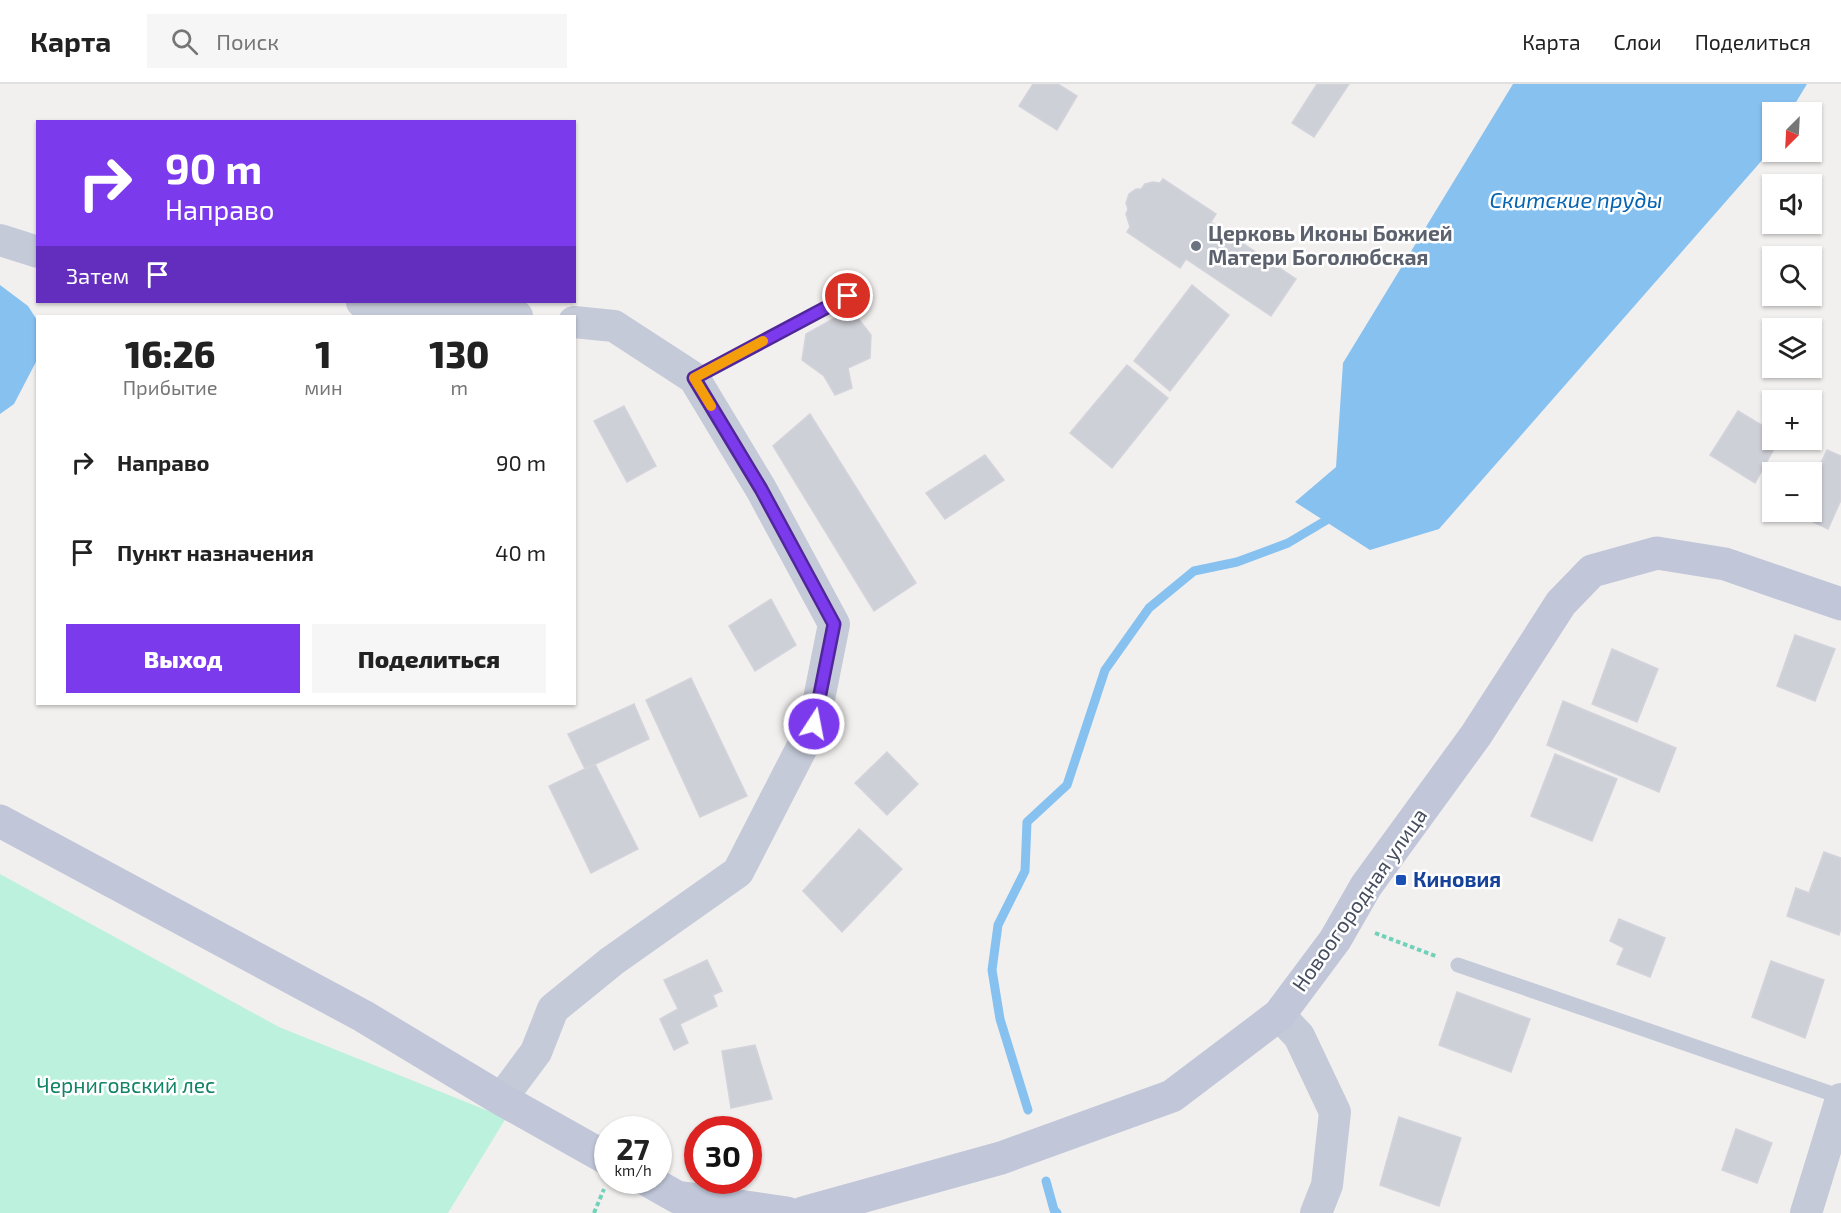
<!DOCTYPE html>
<html lang="ru">
<head>
<meta charset="utf-8">
<style>
	:root { --surface:#fff; --page:#f6f6f6; --text:#222; --muted:#767676; --line:#e0e0e0; --accent:#7c3aed }
	body { margin:0; font-family:"Exo 2",sans-serif; background:var(--page); color:var(--text); height:100vh; display:flex; flex-direction:column; font-size:22px; white-space:nowrap }
	* { box-sizing:border-box; margin:0 }
	p { font-size:20px; color:var(--muted) }
	.icon { flex:none; width:33px; height:33px; fill:none; stroke:currentColor; stroke-width:2; stroke-linecap:round; stroke-linejoin:round }
	.map { position:relative; flex:1; overflow:hidden }
	.panel { position:absolute; left:36px; top:231px; width:540px; height:390px; display:flex; flex-direction:column; background:var(--surface); border-radius:0px; box-shadow:0 2px 4px #0004 }
	.panel>* { flex:none }
	.hud { position:absolute; left:36px; top:36px; width:540px; height:183px; border-radius:0px; box-shadow:0 2px 4px #0004; background:#7c3aed; color:#fff; overflow:hidden }
	.needle { width:39px; rotate:204deg }
	.tools { position:absolute; left:1762px; top:18px; display:grid; gap:12px }
	.tools a { display:grid; place-items:center; width:60px; height:60px; border-radius:0px; background:var(--surface); box-shadow:0 2px 4px #0004; font-size:30px }
	.speed { position:absolute; left:594px; top:1032px; display:flex; gap:12px; font-size:30px; font-weight:700; text-align:center }
	.speed>* { display:grid; place-content:center; width:78px; height:78px; border-radius:50%; background:var(--surface); box-shadow:0 2px 4px #0004; line-height:1 }
	.speed small { font-size:15px; font-weight:400 }
	.speed .limit { border:9px solid #d22; background:#fff; color:#111 }
	.pin { position:absolute; display:grid; place-items:center; width:51px; height:51px; color:#fff; margin:-26px; border:3px solid #fff; border-radius:50%; box-shadow:0 2px 6px #0007 }
	.me { position:absolute; width:66px; margin:-33px; rotate:11deg; stroke-linejoin:round; filter:drop-shadow(0 0 4px #0008) }
	.turn { display:flex; align-items:center; gap:21px; height:126px; padding:0 30px; font-size:27px }
	.turn .icon { width:78px; height:78px; stroke-width:2.5 }
	.turn b { display:block; font-size:42px; line-height:51px }
	.then { display:flex; align-items:center; height:57px; padding:0 30px; background:#0003; gap:12px; font-size:22px }
	.eta { display:flex; justify-content:space-evenly; align-items:center; height:102px; text-align:center }
	.eta b { font-size:36px; font-weight:800; line-height:42px }
	.button { display:flex; gap:12px; margin-top:auto; padding:12px 30px }
	.button a { flex:1; height:69px; border-radius:0px; background:var(--accent); color:#fff; font-size:24px; font-weight:800; line-height:69px; text-align:center }
	.button a+a { background:var(--page); color:var(--text) }
	ul { padding:0; list-style:none }
	li { display:flex; align-items:center; gap:18px; height:90px; padding:0 30px }
	li div { flex:1 }
	li b { display:block; font-size:22px }
	li em { font-style:normal }
	header { display:flex; align-items:center; gap:36px; box-sizing:border-box; height:84px; padding:0 30px; background:var(--surface); border-bottom:2px solid var(--line) }
	header strong { font-size:28px }
	nav { display:flex; gap:33px; margin-inline-start:auto; font-size:21px }
	.search { width:420px; height:54px; background:var(--page); display:flex; align-items:center; gap:15px; box-sizing:border-box; padding:0 21px; border-radius:0px; color:var(--muted); font-size:22px }
	.map>svg:first-child { display:block }
	.green { fill:#bcf1dd }
	.water { fill:#87c1f0 }
	.lines { fill:none; stroke-linecap:round; stroke-linejoin:round }
	.stream { stroke:#87c1f0; stroke-width:9 }
	.building { fill:#ced0d7; stroke:#d3d3db; stroke-width:1.5 }
	.path { stroke:#72d1b9; stroke-width:4; stroke-dasharray:4.5 3; stroke-linecap:butt }
	.lane { stroke:#c5cad8; stroke-width:15 }
	.street { stroke:#c5cad8; stroke-width:32 }
	.secondary { stroke:#c1c7d9; stroke-width:33 }
	.route-casing { stroke:#51269a; stroke-width:15 }
	.route { stroke:#7c3aed; stroke-width:10 }
	.slow { stroke:#f59e0b; stroke-width:10 }
	.worship-dot { fill:#6b7280; stroke:#fff; stroke-width:2 }
	.transit-dot { fill:#1a4fb4; stroke:#fff; stroke-width:2 }
	.labels { text-anchor:middle; stroke-width:5; stroke-linejoin:round; paint-order:stroke }
	.worship-label { font-size:21px; font-weight:bold; fill:#5b616d; stroke:#fff; text-anchor:start }
	.transit-label { font-size:21px; font-weight:bold; fill:#164399; stroke:#fff; text-anchor:start }
	.street-label { font-size:21px; fill:#464d5e; stroke:#fff }
	.park-label { font-size:21px; fill:#128466; stroke:#fff }
	.water-label { font-size:22px; font-style:italic; fill:#0564b2; stroke:#fff }
</style>
</head>
<body>
<header>
<strong>Карта</strong>
<div class="search"><svg class="icon" aria-label="search" viewBox="0 0 24 24"><circle cx="10" cy="10" r="6"/><path d="M15 15l6 6"/></svg>Поиск</div>
<nav><a>Карта</a><a>Слои</a><a>Поделиться</a></nav>
</header>
<div class="map">
<svg width="1841" height="1129" viewBox="0 0 1841 1129">
	<rect width="100%" height="100%" fill="#f2f0ef"/>
	<path class="green" d="M0 790 279 943 506 1034 448 1129H0Z"/>
	<path class="water" d="M1513 0H1807L1790 28H1773V59L1764 74 1439 445 1370 466 1295 418 1336 383 1343 279Z
		M0 201 28 222 37 236 38 274 14 320 0 330Z"/>
	<g class="lines">
		<path class="stream" d="M1028 1026 1000 935 992 886 998 841 1025 787 1027 738 1067 701 1105 586 1149 524 1194 487 1237 478 1288 459 1325 437 1333 429
			M1046 1097 1054 1126 1057 1129"/>
	</g>
	<path class="building" d="M1033 0H1058L1077 12 1057 46 1019 22Z
		M1317 0H1349L1314 53 1292 39Z
		M1163 95 1216 130 1211 138 1296 195 1271 232 1186 175 1180 184 1127 148 1130 143 1126 130 1128 125 1126 119 1129 110 1136 105H1141L1145 100 1153 98 1160 99Z
		M1192 201 1229 231 1170 307 1134 277Z
		M851 225 871 251 870 274 848 284 852 304 835 311 824 292 802 276 806 250Z
		M1127 281 1168 314 1112 384 1070 349Z
		M624 322 656 382 627 398 594 337Z
		M1738 327 1773 348V356H1779L1755 399 1710 371Z
		M810 330 916 499 874 527 773 362Z
		M1827 366 1841 372V416L1828 445 1797 430 1799 428H1812V398Z
		M985 371 1004 396 945 435 926 409Z
		M771 515 796 561 755 587 729 542Z
		M1795 551 1835 565 1815 617 1777 602Z
		M1612 565 1658 585 1637 638 1592 620Z
		M691 594 747 712 700 733 646 616Z
		M1563 617 1676 664 1659 708 1547 661Z
		M634 620 649 655 585 685 568 650Z
		M887 668 918 700 887 731 855 699Z
		M1555 670 1617 695 1592 757 1531 732Z
		M595 680 638 765 591 789 549 702Z
		M859 745 902 785 842 848 803 807Z
		M1824 768 1841 774V844L1839 851 1787 832 1796 804 1809 809Z
		M1619 835 1665 854 1650 893 1617 880 1624 864 1610 857Z
		M707 876 722 907 713 911 717 922 680 940 688 959 674 966 660 935 678 925 664 896Z
		M1771 877 1824 896 1805 954 1752 933Z
		M1457 908 1530 935 1511 988 1439 961Z
		M755 961 772 1015 731 1024 722 967Z
		M1399 1033 1461 1054 1439 1122 1380 1101Z
		M1736 1045 1772 1059 1757 1099 1722 1086Z"/>
	<g class="lines">
		<path class="path" d="M1375 849 1438 873
			M594 1129 604 1105"/>
		<path class="lane" d="M694 294 848 212
			M1458 881 1841 1013"/>
		<path class="street" d="M0 156 38 168
			M362 218 517 232
			M1279 931 1299 952 1335 1028 1327 1101 1316 1129
			M501 1015 536 968 553 925 612 877 738 788 814 640 834 540 761 405 694 294 614 242 574 238
			M1806 1129 1841 1015"/>
		<path class="secondary" d="M0 737 363 932 501 1015 608 1075
			M647 1096 677 1113 787 1129
			M803 1129 1001 1074 1172 1012 1279 931 1335 856 1366 802 1476 651 1561 519 1592 487 1657 469 1725 480 1841 520"/>
	</g>
	<g class="lines">
		<g class="route-casing">
			<path id="route" d="M814 640 834 540 761 405 694 294 848 212"/>
		</g>
		<use href="#route" class="route"/>
		<path class="slow" d="M711 322 694 294 763 257"/>
	</g>
	<circle class="worship-dot" cx="1196" cy="162" r="6"/>
	<rect class="transit-dot" x="1395" y="790" width="12" height="12" rx="3"/>
	<g class="labels">
		<g class="worship-label">
			<text x="1208" y="157">Церковь Иконы Божией<tspan x="1208" dy="24">Матери Боголюбская</tspan></text>
		</g>
		<g class="transit-label">
			<text x="1413" y="803">Киновия</text>
		</g>
		<g class="street-label">
			<text transform="translate(1360 816) rotate(-55)" y="7">Новоогородная улица</text>
		</g>
		<g class="park-label">
			<text x="126" y="1009">Черниговский лес</text>
		</g>
		<g class="water-label">
			<text x="1576" y="124">Скитские пруды</text>
		</g>
	</g>
</svg>
<div class="tools">
<a><svg class="needle" viewBox="-14 -14 28 28"><path d="M0-13l5 13h-10z" fill="#e53935"/><path d="M0 13l5-13h-10z" fill="#767676"/></svg></a>
<a><svg class="icon" aria-label="sound" viewBox="0 0 24 24"><path d="M4 9h4l5-4v14l-5-4H4zM17 9q2 3 0 6"/></svg></a>
<a><svg class="icon" aria-label="search" viewBox="0 0 24 24"><circle cx="10" cy="10" r="6"/><path d="M15 15l6 6"/></svg></a>
<a><svg class="icon" aria-label="layers" viewBox="0 0 24 24"><path d="M12 4l9 5-9 5-9-5zM3 14l9 5 9-5"/></svg></a>
<a>+</a>
<a>−</a>
</div>
<div class="speed"><div>27<small>km/h</small></div><div class="limit">30</div></div>
<div class="pin" style="left:848px;top:212px;background:#d93025"><svg class="icon" aria-label="arrive" viewBox="0 0 24 24"><path d="M6 21V4h12l-3 4 3 4H6"/></svg></div>
<svg class="me" style="left:814px;top:640px" viewBox="-20 -20 40 40"><circle r="17" fill="#7c3aed" stroke="#fff" stroke-width="3"/><path d="M0-11L8 9 0 5-8 9z" fill="#fff"/></svg>
<div class="hud">
<div class="turn"><svg class="icon" aria-label="right" viewBox="0 0 24 24"><path d="M7 20v-9h11M14 6l5 5-5 5"/></svg><div><b>90 m</b>Направо</div></div>
<div class="then">Затем<svg class="icon" aria-label="arrive" viewBox="0 0 24 24"><path d="M6 21V4h12l-3 4 3 4H6"/></svg></div>
</div>
<section class="panel">
<div class="eta">
<div><b>16:26</b><p>Прибытие</p></div>
<div><b>1</b><p>мин</p></div>
<div><b>130</b><p>m</p></div>
</div>
<ul>
<li><svg class="icon" aria-label="right" viewBox="0 0 24 24"><path d="M7 20v-9h11M14 6l5 5-5 5"/></svg><div><b>Направо</b></div><em>90 m</em></li>
<li><svg class="icon" aria-label="arrive" viewBox="0 0 24 24"><path d="M6 21V4h12l-3 4 3 4H6"/></svg><div><b>Пункт назначения</b></div><em>40 m</em></li>
</ul>
<div class="button"><a>Выход</a><a>Поделиться</a></div>
</section>
</div>
</body>
</html>
